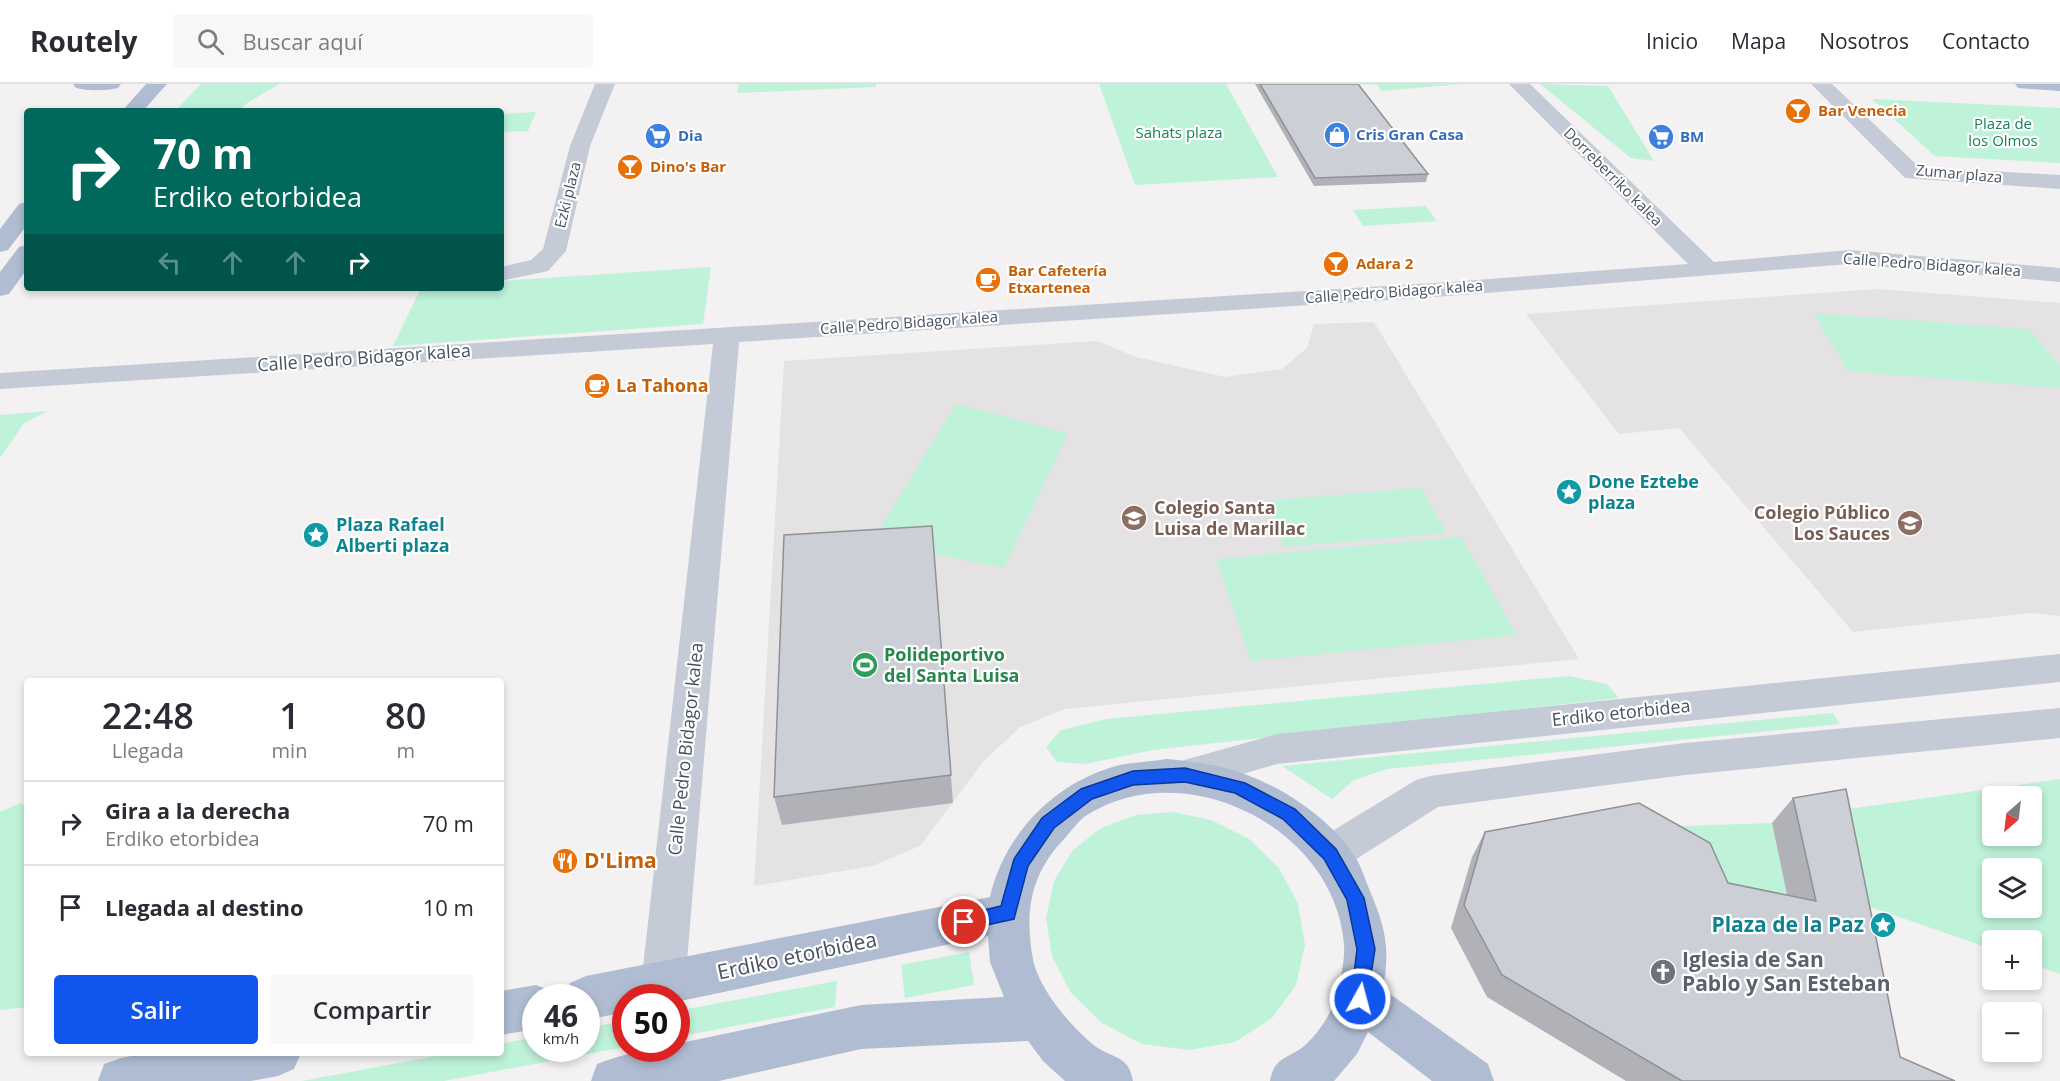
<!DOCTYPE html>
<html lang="es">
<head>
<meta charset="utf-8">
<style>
	:root { --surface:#fff; --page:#f7f7f7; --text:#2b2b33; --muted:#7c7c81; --line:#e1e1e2; --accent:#1055ee }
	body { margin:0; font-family:"Open Sans",sans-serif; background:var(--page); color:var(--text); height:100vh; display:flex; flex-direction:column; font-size:22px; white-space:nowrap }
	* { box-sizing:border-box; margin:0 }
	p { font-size:20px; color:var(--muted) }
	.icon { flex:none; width:33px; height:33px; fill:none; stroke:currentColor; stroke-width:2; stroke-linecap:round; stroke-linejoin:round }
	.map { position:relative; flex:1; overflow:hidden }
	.panel { position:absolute; left:24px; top:594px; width:480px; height:378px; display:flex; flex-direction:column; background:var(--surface); border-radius:6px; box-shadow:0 3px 9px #0003 }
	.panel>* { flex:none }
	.guide { position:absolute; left:24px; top:24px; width:480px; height:183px; border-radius:6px; box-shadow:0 3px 9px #0003; background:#00695c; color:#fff; overflow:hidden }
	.needle { width:39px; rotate:208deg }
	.buttons { position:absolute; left:1982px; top:702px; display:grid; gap:12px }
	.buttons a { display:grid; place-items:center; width:60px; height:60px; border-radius:6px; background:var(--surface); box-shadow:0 3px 9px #0003; font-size:30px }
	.speed { position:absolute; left:522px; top:900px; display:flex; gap:12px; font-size:30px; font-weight:700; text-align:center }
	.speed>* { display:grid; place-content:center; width:78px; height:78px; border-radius:50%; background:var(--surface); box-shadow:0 3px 9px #0003; line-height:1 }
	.speed small { font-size:15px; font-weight:400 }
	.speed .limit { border:9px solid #d22; background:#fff; color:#111 }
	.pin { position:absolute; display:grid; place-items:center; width:51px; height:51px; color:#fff; margin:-26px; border:3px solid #fff; border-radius:50%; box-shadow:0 2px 6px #0007 }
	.me { position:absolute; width:66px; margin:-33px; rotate:7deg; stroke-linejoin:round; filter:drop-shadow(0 0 4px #0008) }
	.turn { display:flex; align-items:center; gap:21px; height:126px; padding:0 30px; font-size:27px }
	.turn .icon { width:78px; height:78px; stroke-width:2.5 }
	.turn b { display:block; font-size:42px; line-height:51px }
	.lanes { display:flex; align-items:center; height:57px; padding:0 30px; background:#0003; justify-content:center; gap:30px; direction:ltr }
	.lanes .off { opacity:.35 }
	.eta { display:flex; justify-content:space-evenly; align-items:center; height:102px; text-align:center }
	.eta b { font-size:36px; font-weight:600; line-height:42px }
	.cta { display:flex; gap:12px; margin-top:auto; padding:12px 30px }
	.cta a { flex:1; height:69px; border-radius:6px; background:var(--accent); color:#fff; font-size:24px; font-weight:600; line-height:69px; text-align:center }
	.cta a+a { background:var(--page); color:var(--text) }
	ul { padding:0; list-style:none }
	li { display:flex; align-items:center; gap:18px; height:84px; padding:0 30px; border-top:2px solid var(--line) }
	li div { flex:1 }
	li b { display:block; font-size:22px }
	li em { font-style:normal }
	header { display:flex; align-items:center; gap:36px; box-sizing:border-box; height:84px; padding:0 30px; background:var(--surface); border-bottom:2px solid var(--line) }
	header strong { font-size:28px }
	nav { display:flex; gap:33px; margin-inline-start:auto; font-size:21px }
	.search { width:420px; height:54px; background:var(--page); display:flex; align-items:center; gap:15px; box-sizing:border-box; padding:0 21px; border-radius:6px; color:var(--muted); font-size:22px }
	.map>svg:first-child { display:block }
	.education { fill:#e4e2e3 }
	.green { fill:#bef2d9; fill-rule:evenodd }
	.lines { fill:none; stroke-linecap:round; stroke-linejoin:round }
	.minor { fill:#c4cbd6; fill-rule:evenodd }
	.major { fill:#afbcd1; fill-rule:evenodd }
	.wall { fill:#b0b2b8 }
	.building { fill:#cdcfd6; stroke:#909196; stroke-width:1.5 }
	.route { fill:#1055ee; stroke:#0a379b; stroke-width:1.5 }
	.labels { text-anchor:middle; stroke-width:4.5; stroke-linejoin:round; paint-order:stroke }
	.far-food-label { font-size:15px; font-weight:bold; fill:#c56008; stroke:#fff; text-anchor:start }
	.far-park-label { font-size:15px; fill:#13865b; stroke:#fff }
	.far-shop-label { font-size:15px; font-weight:bold; fill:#366cbe; stroke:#fff; text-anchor:start }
	.far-street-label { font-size:15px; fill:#485160; stroke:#fff }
	.street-label { font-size:18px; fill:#485160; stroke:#fff }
	.food-label { font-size:18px; font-weight:bold; fill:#c56008; stroke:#fff; text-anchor:start }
	.culture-label { font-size:18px; font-weight:bold; fill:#0d838f; stroke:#fff; text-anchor:start }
	.education-label { font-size:18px; font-weight:bold; fill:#785e54; stroke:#fff; text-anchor:start }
	.leisure-label { font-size:18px; font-weight:bold; fill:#27864d; stroke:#fff; text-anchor:start }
	.near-food-label { font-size:21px; font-weight:bold; fill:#c56008; stroke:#fff; text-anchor:start }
	.near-culture-label { font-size:21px; font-weight:bold; fill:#0d838f; stroke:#fff; text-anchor:end }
	.near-street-label { font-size:21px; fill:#485160; stroke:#fff }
	.near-worship-label { font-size:21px; font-weight:bold; fill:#5b616d; stroke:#fff; text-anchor:start }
</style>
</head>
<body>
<header>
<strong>Routely</strong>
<div class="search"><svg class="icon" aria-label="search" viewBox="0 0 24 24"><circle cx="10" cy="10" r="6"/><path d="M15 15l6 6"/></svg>Buscar aquí</div>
<nav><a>Inicio</a><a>Mapa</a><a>Nosotros</a><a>Contacto</a></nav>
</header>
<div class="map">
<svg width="2060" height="997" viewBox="0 0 2060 997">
	<rect width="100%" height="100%" fill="#f3f1f1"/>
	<path class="education" d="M1877 205 2060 219V532L2031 529 1853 548 1679 344 1619 350 1526 230Z
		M1374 238 1579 575 1065 625 1020 643 983 678 920 762 872 782 754 802 784 277 1097 257 1136 273 1225 293 1282 285 1307 264 1314 240Z"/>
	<path class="green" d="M201 0H279L244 21 240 27H175Z
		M739 0H876V3L737 9Z
		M1099 0H1226L1278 93 1135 101Z
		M1345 0H1462L1381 7 1378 1Z
		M1540 0 1608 2 1654 77 1631 74Z
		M1872 15 2060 24V79L1935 72Z
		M536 28 528 47 501 48V30Z
		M1426 122 1437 137 1363 142 1353 126Z
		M711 183 703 240 393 262 421 204H501V197Z
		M1813 229 2029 245 2060 282V304L1848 287Z
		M956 320 1068 349 1004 484 872 457Z
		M48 327 24 339 0 374V331Z
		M1422 404 1446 449 1284 463 1265 417Z
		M1461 453 1517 551 1251 577 1216 475Z
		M1568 592 1607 600 1619 614 1153 666 1085 680 1057 678 1046 663 1061 646 1106 635Z
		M1833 629 1840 640 1387 685 1354 696 1332 715 1282 682Z
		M2060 695V890L2031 880V856H1992V865L1853 817 1834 727ZM1992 712H2031V752H1992ZM1992 784H2031V824H1992Z
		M20 719 27 723V923L0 926V728Z
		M1173 728 1211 736 1249 755 1279 784 1298 820 1305 861 1296 901 1272 934 1235 958 1190 966 1142 960 1102 939 1071 909 1052 872 1046 834 1054 797 1073 766 1101 744 1136 731Z
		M1772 739 1793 841 1622 744Z
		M969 868 974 901 905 914 901 881Z
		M837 897 835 923 677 953V927Z
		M625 937V963L444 997H302L452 969H501V960L535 953 536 964H586L587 944Z"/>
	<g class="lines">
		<path class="minor" d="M595 0H615L590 62 566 167 548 187 501 197V183L531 176 543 165 570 62Z
			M1509 0H1530L1714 178 1849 166 2060 184V198L1849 180 1449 212 739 258 685 901 676 917V914H646L641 901 713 260 0 305V289L1449 198 1688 180Z
			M1811 0H1832L1919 83 2060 91V105L1905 94Z
			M2060 570V598L1277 680 1184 707 1170 702 1165 691 1170 680 1277 650Z
			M2060 624V654L1685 691 1438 723 1344 783 1330 788 1316 783 1310 770 1316 757 1416 696 1430 692 1685 659Z"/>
		<path class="major" d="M73 0H121L118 4C105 7 89 7 76 4Z
			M146 0H167L143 27H122Z
			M2015 0H2060V7L2018 4Z
			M27 118V141L8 166 0 168V145L19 120Z
			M27 161V185L9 210 0 212V188L19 163Z
			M1167 675C1183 677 1200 678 1217 682 1268 693 1327 729 1355 773 1362 783 1365 796 1370 807 1386 846 1390 863 1383 905L1488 980 1494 997H1432L1368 948 1357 970 1334 997H1270C1271 992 1273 984 1277 980 1283 973 1295 969 1303 963 1320 948 1333 928 1338 906 1341 892 1345 876 1344 861 1336 744 1185 669 1087 731 1079 736 1072 746 1065 754 1031 789 1024 827 1033 875 1038 904 1072 944 1095 962 1104 969 1119 972 1126 980 1130 984 1132 992 1133 997H1065L1043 977 1028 957 861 965 719 997H591L597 980C623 970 649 964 676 964V960L861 921 1004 913 990 878 988 852 676 918V914H626V928L586 936V914H564L570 899 586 892 990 813C1004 751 1054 699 1116 682 1132 678 1150 678 1167 675Z
			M536 901 552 907 554 914H536V945L501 951V907Z
			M147 969H301L294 985 278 992 251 997H98L104 980 121 974Z"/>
	</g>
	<path class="wall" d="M1255 0H1358L1428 90 1426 98 1314 102Z
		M932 442 953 719 782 741 774 713Z
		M1793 714 1900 973 1955 997H1626L1487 913 1451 844 1472 773 1485 748 1787 811 1772 739Z"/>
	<path class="building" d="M1260 0H1358L1428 90 1315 94Z
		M932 442 951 691 774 713 784 451Z
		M1846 705 1900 973 1955 997H1682L1502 891 1464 821 1485 748 1639 719 1710 759 1728 799 1816 817 1793 714Z"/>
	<path class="route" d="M1185 684 1245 699 1295 725 1336 765 1364 814 1375 865 1366 922 1360 924 1353 922 1351 915 1357 865 1347 816 1324 775 1283 735 1235 709 1185 698 1133 701 1092 715 1054 744 1028 782 1014 835 964 846 958 843 955 838 958 832 1001 822 1014 775 1042 734 1081 705 1133 687Z"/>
	<defs>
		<g id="bar-disc" transform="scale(1.35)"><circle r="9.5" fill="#e8710a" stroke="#fff"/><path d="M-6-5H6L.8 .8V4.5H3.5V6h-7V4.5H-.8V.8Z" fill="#fff"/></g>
		<g id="shop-disc" transform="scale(1.35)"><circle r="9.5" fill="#3f7fe0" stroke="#fff"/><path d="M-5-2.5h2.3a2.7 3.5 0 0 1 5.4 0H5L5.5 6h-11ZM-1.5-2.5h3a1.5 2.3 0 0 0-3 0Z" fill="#fff"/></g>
		<g id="supermarket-disc" transform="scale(1.35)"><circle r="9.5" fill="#3f7fe0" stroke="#fff"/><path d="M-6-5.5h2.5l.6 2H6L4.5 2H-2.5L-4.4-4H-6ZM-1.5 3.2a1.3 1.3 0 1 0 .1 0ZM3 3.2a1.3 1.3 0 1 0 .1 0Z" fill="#fff"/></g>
		<g id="cafe-disc" transform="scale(1.35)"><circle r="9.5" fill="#e8710a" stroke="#fff"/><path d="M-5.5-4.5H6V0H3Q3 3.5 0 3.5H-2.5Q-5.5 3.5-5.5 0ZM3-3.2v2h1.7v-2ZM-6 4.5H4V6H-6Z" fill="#fff"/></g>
		<g id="sight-disc" transform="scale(1.35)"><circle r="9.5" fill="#0f9aa8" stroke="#fff"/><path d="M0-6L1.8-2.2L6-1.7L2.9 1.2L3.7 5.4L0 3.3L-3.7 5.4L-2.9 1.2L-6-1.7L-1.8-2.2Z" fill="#fff"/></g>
		<g id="school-disc" transform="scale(1.35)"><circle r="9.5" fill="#8d6e63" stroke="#fff"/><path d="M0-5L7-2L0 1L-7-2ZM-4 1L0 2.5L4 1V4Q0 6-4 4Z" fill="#fff"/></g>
		<g id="stadium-disc" transform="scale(1.35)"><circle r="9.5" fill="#2e9e5b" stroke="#fff"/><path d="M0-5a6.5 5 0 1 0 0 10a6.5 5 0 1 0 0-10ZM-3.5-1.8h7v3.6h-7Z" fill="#fff"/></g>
		<g id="restaurant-disc" transform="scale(1.35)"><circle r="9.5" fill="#e8710a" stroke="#fff"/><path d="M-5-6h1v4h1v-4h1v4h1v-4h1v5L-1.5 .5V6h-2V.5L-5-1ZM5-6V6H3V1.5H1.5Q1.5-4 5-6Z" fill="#fff"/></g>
		<g id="church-disc" transform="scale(1.35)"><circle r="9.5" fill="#6b7280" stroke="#fff"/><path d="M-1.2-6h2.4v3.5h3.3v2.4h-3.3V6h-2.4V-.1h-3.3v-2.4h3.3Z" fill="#fff"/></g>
	</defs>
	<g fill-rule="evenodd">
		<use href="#bar-disc" x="1798" y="27"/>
		<use href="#shop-disc" x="1337" y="51"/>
		<use href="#supermarket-disc" x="658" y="52"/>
		<use href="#supermarket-disc" x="1661" y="53"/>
		<use href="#bar-disc" x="630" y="83"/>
		<use href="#bar-disc" x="1336" y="180"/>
		<use href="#cafe-disc" x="988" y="196"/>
		<use href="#cafe-disc" x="597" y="302"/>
		<use href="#sight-disc" x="1569" y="408"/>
		<use href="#school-disc" x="1134" y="434"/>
		<use href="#school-disc" x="1910" y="439"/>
		<use href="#sight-disc" x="316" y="451"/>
		<use href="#stadium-disc" x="865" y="581"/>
		<use href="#restaurant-disc" x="565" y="777"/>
		<use href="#sight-disc" x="1883" y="841"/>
		<use href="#church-disc" x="1663" y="888"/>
	</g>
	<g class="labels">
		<g class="far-food-label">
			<text x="1818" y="32">Bar Venecia</text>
			<text x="650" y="88">Dino's Bar</text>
			<text x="1356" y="185">Adara 2</text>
			<text x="1008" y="192">Bar Cafetería<tspan x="1008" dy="17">Etxartenea</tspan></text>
		</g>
		<g class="far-park-label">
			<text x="2003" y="45">Plaza de<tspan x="2003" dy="17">los Olmos</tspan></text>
			<text x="1179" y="54">Sahats plaza</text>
		</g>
		<g class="far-shop-label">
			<text x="1356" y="56">Cris Gran Casa</text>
			<text x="678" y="57">Dia</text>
			<text x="1680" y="58">BM</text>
		</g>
		<g class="far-street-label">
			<text transform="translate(1959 90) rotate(5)" y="5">Zumar plaza</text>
			<text transform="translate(1613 93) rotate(45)" y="5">Dorreberriko kalea</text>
			<text transform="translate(568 111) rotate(-76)" y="5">Ezki plaza</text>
			<text transform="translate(1932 181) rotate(4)" y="5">Calle Pedro Bidagor kalea</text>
			<text transform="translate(1394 208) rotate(-4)" y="5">Calle Pedro Bidagor kalea</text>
			<text transform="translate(909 239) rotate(-4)" y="5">Calle Pedro Bidagor kalea</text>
		</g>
		<g class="street-label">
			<text transform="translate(364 274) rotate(-4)" y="6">Calle Pedro Bidagor kalea</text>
			<text transform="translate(1621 629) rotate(-6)" y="6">Erdiko etorbidea</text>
			<text transform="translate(686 665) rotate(-84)" y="6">Calle Pedro Bidagor kalea</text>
		</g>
		<g class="food-label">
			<text x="616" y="308">La Tahona</text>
		</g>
		<g class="culture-label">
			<text x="1588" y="404">Done Eztebe<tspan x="1588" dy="21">plaza</tspan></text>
			<text x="336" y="447">Plaza Rafael<tspan x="336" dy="21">Alberti plaza</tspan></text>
		</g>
		<g class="education-label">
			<text x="1154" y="430">Colegio Santa<tspan x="1154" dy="21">Luisa de Marillac</tspan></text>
			<text x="1890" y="435" text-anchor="end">Colegio Público<tspan x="1890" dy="21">Los Sauces</tspan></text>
		</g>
		<g class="leisure-label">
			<text x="884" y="577">Polideportivo<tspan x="884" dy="21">del Santa Luisa</tspan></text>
		</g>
		<g class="near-food-label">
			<text x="584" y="784">D'Lima</text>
		</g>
		<g class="near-culture-label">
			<text x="1864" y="848">Plaza de la Paz</text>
		</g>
		<g class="near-street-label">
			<text transform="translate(797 872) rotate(-12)" y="7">Erdiko etorbidea</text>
		</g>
		<g class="near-worship-label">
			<text x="1682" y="883">Iglesia de San<tspan x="1682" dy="24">Pablo y San Esteban</tspan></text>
		</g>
	</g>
</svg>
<div class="buttons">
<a><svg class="needle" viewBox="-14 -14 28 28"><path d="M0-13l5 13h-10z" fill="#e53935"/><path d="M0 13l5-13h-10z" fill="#7c7c81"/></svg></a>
<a><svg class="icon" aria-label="layers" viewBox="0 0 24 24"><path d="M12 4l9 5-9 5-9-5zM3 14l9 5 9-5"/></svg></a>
<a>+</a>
<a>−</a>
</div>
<div class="speed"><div>46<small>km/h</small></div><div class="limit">50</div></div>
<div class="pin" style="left:964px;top:838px;background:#d93025"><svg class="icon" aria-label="arrive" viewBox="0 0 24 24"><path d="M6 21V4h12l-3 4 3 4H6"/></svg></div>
<svg class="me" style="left:1360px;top:915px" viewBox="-20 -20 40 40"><circle r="17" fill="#1055ee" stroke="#fff" stroke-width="3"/><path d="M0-11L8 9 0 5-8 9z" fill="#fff"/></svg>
<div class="guide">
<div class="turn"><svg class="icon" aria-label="right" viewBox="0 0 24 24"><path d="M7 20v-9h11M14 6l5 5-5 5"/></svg><div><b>70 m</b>Erdiko etorbidea</div></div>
<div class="lanes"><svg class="icon off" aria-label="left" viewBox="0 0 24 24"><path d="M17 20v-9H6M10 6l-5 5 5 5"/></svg><svg class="icon off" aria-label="ahead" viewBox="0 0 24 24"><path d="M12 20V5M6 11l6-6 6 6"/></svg><svg class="icon off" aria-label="ahead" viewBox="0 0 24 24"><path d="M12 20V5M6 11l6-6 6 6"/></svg><svg class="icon" aria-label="right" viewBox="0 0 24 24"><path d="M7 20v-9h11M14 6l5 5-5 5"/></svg></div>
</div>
<section class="panel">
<div class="eta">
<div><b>22:48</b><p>Llegada</p></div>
<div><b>1</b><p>min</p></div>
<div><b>80</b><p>m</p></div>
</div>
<ul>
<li><svg class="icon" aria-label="right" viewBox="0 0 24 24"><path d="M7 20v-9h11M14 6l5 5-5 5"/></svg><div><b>Gira a la derecha</b><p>Erdiko etorbidea</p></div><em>70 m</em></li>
<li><svg class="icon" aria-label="arrive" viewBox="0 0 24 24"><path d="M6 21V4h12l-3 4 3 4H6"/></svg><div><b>Llegada al destino</b></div><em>10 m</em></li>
</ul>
<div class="cta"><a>Salir</a><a>Compartir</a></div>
</section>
</div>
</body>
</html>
